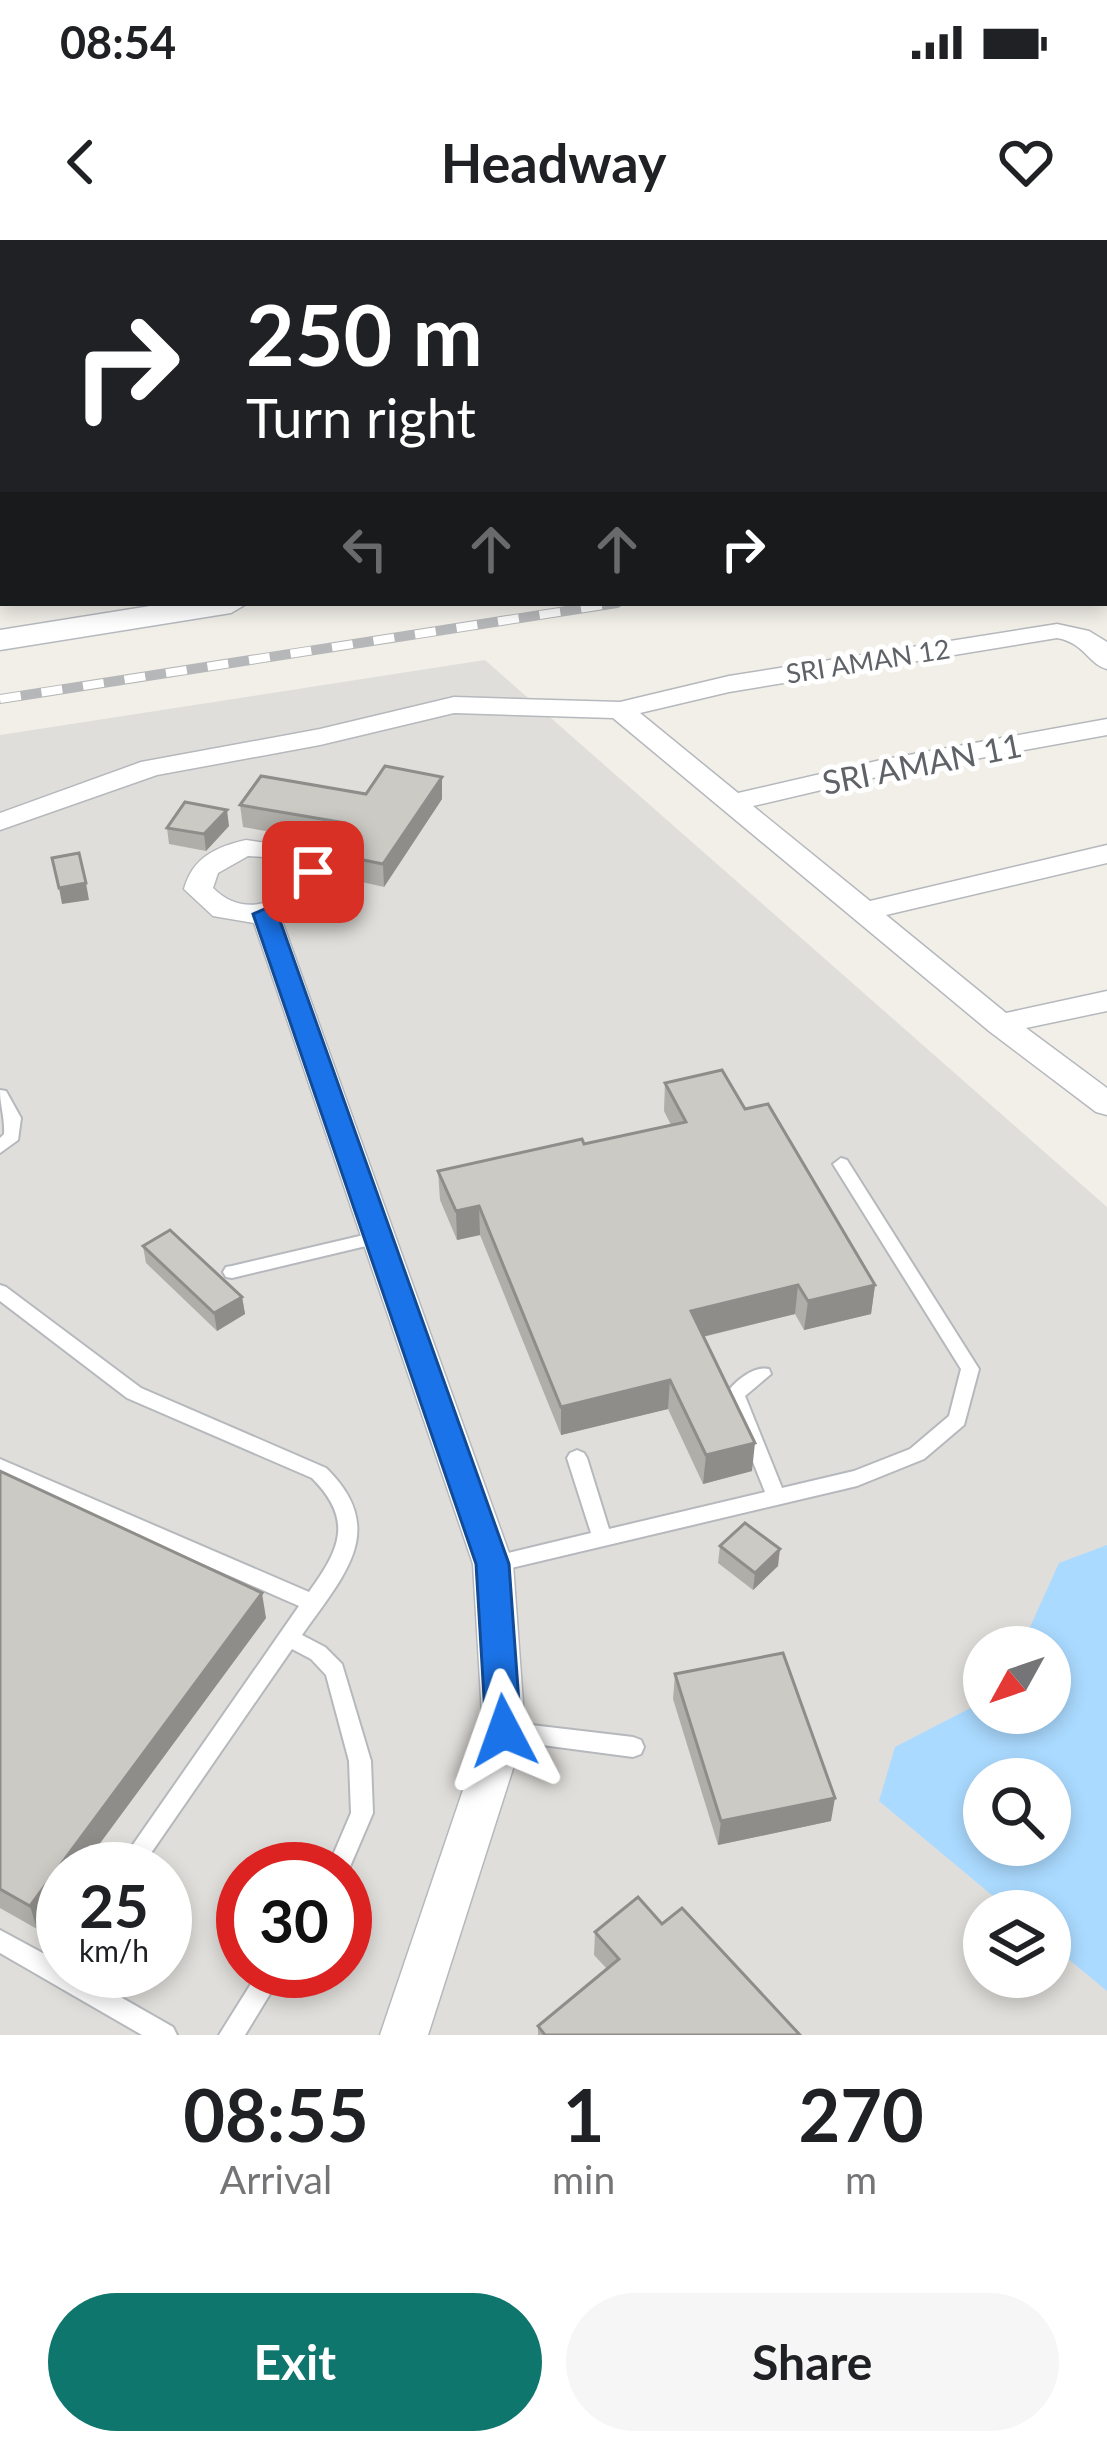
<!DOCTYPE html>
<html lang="en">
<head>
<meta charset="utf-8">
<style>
	:root { --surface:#fff; --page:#f6f6f6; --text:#202124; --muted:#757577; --accent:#0f766e }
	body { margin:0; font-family:Lato,sans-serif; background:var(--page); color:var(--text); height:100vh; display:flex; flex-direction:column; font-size:45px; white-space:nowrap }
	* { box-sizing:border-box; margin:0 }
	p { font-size:39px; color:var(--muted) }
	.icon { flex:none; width:66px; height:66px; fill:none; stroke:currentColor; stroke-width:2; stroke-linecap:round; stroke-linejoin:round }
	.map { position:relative; height:1795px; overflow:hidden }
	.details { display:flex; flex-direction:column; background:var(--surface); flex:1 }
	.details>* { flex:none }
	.top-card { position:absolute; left:0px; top:0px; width:1107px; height:366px; box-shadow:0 6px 18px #0003; background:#202124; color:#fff; overflow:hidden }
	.needle { width:78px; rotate:230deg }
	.tools { position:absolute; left:963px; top:1386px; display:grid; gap:24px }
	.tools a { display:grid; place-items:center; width:108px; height:108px; border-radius:50%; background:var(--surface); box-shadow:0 6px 18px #0003; font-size:60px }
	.speed { position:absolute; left:36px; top:1602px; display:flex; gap:24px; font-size:60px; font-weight:700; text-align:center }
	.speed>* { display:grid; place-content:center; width:156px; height:156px; border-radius:50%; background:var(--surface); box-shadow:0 6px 18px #0003; line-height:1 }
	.speed small { font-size:30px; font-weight:400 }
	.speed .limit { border:18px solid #d22; background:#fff; color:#111 }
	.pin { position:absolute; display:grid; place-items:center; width:102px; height:102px; color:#fff; margin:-51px; border-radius:24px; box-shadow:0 6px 18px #0006 }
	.me { position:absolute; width:132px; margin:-66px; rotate:356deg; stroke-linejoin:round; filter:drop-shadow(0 0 9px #0008) }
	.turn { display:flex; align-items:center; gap:42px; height:252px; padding:0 48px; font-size:54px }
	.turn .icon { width:156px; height:156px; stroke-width:2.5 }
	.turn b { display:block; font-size:84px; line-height:102px }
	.lanes { display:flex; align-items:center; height:114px; padding:0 48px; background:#0003; justify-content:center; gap:60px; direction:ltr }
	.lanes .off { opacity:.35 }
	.eta { display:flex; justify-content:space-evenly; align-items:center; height:204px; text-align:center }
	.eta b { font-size:72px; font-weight:700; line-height:84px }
	.button { display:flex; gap:24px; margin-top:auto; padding:24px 48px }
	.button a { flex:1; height:138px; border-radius:72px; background:var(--accent); color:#fff; font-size:48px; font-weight:700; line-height:138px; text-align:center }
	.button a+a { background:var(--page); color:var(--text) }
	.status { display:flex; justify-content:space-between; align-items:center; height:84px; padding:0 60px; background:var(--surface); direction:ltr }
	.status svg { height:33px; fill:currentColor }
	header { display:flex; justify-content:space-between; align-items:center; height:156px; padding:0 48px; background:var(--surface); font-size:54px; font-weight:700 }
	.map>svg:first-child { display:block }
	.industrial { fill:#e0deda; fill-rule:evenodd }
	.water { fill:#aadaff; fill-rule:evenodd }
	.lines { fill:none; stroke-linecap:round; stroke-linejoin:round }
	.lane-casing { stroke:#b5b8bc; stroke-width:4 }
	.street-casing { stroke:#b5b8bc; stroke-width:3 }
	.secondary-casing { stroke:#b6babf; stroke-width:3 }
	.lane { fill:#fff; fill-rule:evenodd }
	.street { fill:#fff; fill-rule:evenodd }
	.secondary { fill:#fff; fill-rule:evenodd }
	.rail-casing { stroke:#b6b7b8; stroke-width:10 }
	.rail { stroke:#fff; stroke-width:8; stroke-dasharray:21; stroke-linecap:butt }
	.wall { fill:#afaea9 }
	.shaded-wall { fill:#8f8d8a }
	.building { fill:#cccac5; stroke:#8f8d8a; stroke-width:3 }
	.route { fill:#1a73e8; stroke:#114b97; stroke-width:3 }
	.labels { text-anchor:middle; stroke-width:10; stroke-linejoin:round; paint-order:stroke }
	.far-street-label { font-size:27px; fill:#5f6368; stroke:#fff }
	.street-label { font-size:33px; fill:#5f6368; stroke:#fff }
</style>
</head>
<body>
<div class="status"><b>08:54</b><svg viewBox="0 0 49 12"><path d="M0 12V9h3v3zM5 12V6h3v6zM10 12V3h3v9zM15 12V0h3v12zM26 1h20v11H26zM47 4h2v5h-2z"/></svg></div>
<header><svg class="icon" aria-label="back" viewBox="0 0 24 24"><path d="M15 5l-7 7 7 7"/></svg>Headway<svg class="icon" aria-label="heart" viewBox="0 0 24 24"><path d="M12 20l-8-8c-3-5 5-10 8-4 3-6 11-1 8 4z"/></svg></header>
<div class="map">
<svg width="1107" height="1795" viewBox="0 0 1107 1795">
	<rect width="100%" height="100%" fill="#f1efe8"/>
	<path class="industrial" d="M485 420 1107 967V1795H0V495ZM984 1407H1050V1473H984ZM984 1539H1050V1605H984ZM63 1629H165V1731H63ZM243 1629H345V1731H243ZM984 1671H1050V1737H984Z"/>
	<path class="water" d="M1107 1305V1751L1050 1704V1671H1011L879 1561 895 1507 984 1461V1473H1050V1407H1021L1059 1323ZM984 1539H1050V1605H984Z"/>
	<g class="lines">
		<g class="lane-casing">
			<path id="lane" d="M0 850 6 851 21 878 18 900 0 913V898L4 894C5 878 0 866 0 850Z
				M841 918 847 920 979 1129 964 1185 924 1219 857 1246 494 1332 487 1330 484 1324 487 1318 591 1293 567 1218 570 1213 577 1210 584 1213 587 1218 609 1289 765 1252 726 1154C734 1142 754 1125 769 1129L771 1134 745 1156 782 1248 854 1231 910 1209 949 1176 961 1129 833 924Z
				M381 991 387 993 390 997 387 1001 232 1038 226 1037 223 1032 226 1027 232 1026Z
				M0 1045 6 1047 141 1148 326 1228C390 1290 343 1336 302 1395L325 1407 342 1424 371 1521 373 1573 346 1636 345 1629H327L351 1573 349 1521 326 1435 311 1419 292 1409 140 1629H116L299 1366 0 1235V1219L309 1352C340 1309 354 1280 312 1238L127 1158 0 1061Z
				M505 1482 633 1497 641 1500 644 1507 641 1514 633 1517 505 1500 497 1498 494 1491 497 1484Z
				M0 1690 63 1724V1731H75L173 1787 177 1795H142L0 1713Z
				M259 1731H284L245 1795H219Z"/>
		</g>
		<g class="street-casing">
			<path id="street" d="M0 0H48L3 3 0 9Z
				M1104 137H1107V149H1104Z
				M3 290V304L0 305V291Z
				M1057 384 1089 391 1107 402V429C1088 424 1085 403 1057 398L729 452 640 473 738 553 881 520 1107 479V495L881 536 753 566 870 661 1107 605V623L886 675 1006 773 1107 751V771L1026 788 1107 848V875L1096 872 989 791 613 478 454 473 320 505 157 535 0 590V573L141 522 320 489 454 457 620 462 729 436Z
				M246 600 301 608 327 632 320 655 281 678 513 1324 525 1491 428 1795H380L483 1491 473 1324 254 683 213 676 184 649C193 617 216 607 246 600ZM248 616C269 617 283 619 298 633L296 646C269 667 239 674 213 648L218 633Z"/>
		</g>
		<g class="secondary-casing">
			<path id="secondary" d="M0 58H3V74H0Z
				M1107 227V245L1104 246V228Z
				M169 363H248L231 373 0 410V390Z"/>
		</g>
		<use href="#lane" class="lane"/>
		<use href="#street" class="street"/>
		<use href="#secondary" class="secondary"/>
		<g class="rail-casing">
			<path id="rail" d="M0 459 617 363"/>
		</g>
		<use href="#rail" class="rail"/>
	</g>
	<path class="wall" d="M442 537V559L384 647 331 635 329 613 334 603 243 587 240 565 366 554Z
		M229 586 206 611 169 604 167 588Z
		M665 843 745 869 875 1045 871 1074 804 1090 795 1074 703 1097 752 1231 703 1244 668 1169 561 1195 480 995 457 1000 440 960 438 931 584 904 671 885 664 871Z
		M143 1006 242 1057 245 1074 217 1091 146 1023Z
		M0 1231 266 1378 81 1629H63L37 1689 0 1668Z
		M720 1306 778 1326 753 1350 718 1323Z
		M675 1434 831 1581 718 1605 673 1459Z
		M662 1684 800 1795H538V1786L607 1729 594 1715 595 1692Z"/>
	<path class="shaded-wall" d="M442 537V559L384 647 383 624Z
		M227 570 229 586 206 611 204 594Z
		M86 643 89 660 62 664 59 648Z
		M479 966 480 995 457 1000 456 971Z
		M798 1045 795 1074 689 1100 691 1071Z
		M875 1045 871 1074 804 1090 808 1061Z
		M242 1057 245 1074 217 1091 214 1073Z
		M670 1140 668 1169 561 1195V1167Z
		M755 1203 752 1231 703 1244 706 1215Z
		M780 1309 778 1326 753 1350 755 1333Z
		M262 1353 266 1378 81 1629H63V1654L37 1689 30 1666Z
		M835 1558 831 1581 718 1605 721 1581Z"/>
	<path class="building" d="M385 526 442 537 383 624 329 613 345 583 240 565 261 536 366 554Z
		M185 562 227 570 204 594 167 588Z
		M79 613 86 643 59 648 52 618Z
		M722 830 745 869 768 864 875 1045 808 1061 798 1045 691 1071 755 1203 706 1215 670 1140 561 1167 479 966 456 971 438 931 582 899 584 904 686 882 665 843Z
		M170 990 242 1057 214 1073 143 1006Z
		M0 1231 262 1353 30 1666 0 1649Z
		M745 1283 780 1309 755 1333 720 1306Z
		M783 1413 835 1558 721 1581 675 1434Z
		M638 1657 662 1684 682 1668 800 1795H545L538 1786 619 1719 595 1692Z"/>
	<path class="route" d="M313 624 324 632C321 660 304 669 279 678L509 1324 521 1491 516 1502 504 1507 491 1502 486 1491 476 1324 253 674 285 660 299 647 304 626Z"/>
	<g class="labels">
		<g class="far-street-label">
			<text transform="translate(868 422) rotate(-9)" y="9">SRI AMAN 12</text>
		</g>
		<g class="street-label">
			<text transform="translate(922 524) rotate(-11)" y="12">SRI AMAN 11</text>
		</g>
	</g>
</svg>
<div class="tools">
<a><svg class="needle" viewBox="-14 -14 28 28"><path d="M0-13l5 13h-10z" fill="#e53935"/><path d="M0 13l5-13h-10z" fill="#757577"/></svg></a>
<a><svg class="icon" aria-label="search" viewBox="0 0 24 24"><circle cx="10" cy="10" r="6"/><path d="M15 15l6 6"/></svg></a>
<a><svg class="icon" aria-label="layers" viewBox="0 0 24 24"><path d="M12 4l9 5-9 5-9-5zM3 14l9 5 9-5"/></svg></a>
</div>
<div class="speed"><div>25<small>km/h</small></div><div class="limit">30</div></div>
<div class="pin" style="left:313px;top:632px;background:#d93025"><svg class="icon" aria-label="arrive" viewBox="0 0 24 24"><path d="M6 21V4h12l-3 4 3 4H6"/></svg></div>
<svg class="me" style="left:504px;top:1491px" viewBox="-20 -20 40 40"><path d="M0-17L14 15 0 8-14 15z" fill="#1a73e8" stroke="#fff" stroke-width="4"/></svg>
<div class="top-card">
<div class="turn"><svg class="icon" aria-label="right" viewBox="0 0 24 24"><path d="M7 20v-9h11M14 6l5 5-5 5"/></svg><div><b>250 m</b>Turn right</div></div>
<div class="lanes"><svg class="icon off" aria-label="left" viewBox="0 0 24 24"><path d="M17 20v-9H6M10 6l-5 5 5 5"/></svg><svg class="icon off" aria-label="ahead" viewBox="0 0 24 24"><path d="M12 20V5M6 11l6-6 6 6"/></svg><svg class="icon off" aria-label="ahead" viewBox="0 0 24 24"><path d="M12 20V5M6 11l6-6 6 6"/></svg><svg class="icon" aria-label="right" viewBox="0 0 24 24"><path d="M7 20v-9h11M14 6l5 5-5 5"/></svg></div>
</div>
</div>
<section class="details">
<div class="eta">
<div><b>08:55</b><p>Arrival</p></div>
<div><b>1</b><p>min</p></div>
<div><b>270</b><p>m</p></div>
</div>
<div class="button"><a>Exit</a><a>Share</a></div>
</section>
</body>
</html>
